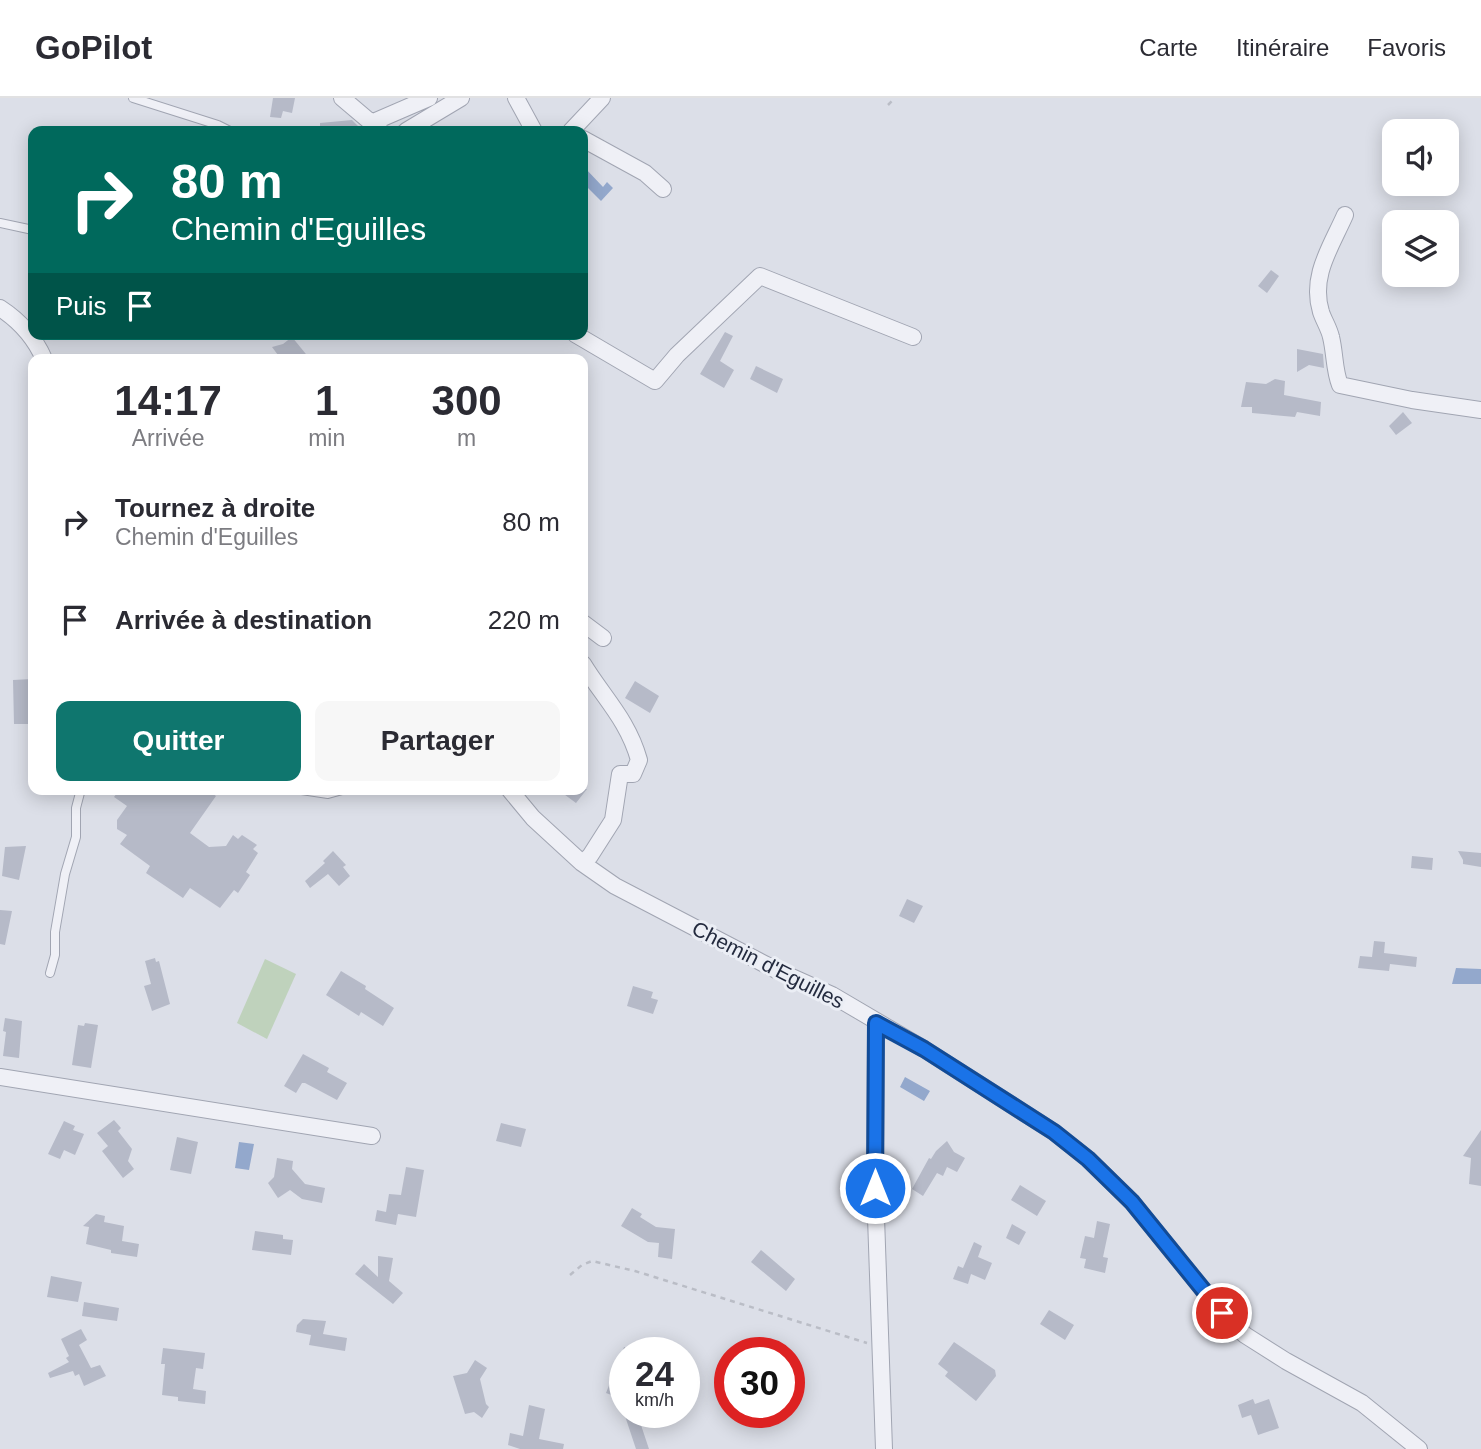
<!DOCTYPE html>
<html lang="fr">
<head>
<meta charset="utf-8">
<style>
	:root { --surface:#fff; --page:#f7f7f7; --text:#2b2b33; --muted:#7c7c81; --line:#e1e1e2; --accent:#0f766e }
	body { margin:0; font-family:Helvetica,sans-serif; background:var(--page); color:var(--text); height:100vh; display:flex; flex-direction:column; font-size:26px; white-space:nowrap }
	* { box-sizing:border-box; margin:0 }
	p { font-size:23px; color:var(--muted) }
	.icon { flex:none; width:38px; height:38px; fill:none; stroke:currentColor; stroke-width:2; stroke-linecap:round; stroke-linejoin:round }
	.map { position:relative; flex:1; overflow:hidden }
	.details { position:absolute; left:28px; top:256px; width:560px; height:441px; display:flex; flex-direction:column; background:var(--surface); border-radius:14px; box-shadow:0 4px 18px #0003 }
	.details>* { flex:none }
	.guide { position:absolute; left:28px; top:28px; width:560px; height:214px; border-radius:14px; box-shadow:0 4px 18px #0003; background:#00695c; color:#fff; overflow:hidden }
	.controls { position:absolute; left:1382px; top:21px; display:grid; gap:14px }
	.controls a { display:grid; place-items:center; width:77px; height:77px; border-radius:14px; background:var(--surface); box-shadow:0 4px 18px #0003; font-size:35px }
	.speed { position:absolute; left:609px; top:1239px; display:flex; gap:14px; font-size:35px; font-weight:700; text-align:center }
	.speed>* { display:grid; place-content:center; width:91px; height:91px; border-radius:50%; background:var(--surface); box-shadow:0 4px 18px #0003; line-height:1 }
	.speed small { font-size:18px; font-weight:400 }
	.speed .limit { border:10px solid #d22; background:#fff; color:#111 }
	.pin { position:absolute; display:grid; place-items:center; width:60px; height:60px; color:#fff; margin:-30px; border:4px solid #fff; border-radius:50%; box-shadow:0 2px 7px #0007 }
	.me { position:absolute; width:77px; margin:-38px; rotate:0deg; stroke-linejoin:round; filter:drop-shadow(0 0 5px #0008) }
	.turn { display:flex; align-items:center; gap:24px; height:147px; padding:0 28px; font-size:32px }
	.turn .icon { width:91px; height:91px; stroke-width:2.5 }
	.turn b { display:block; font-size:49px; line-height:60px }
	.then { display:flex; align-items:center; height:66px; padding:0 28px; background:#0003; gap:14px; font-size:26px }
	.eta { display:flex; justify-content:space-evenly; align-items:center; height:119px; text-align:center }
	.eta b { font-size:42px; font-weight:700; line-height:49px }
	.action { display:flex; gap:14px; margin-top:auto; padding:14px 28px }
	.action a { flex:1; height:80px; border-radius:14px; background:var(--accent); color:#fff; font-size:28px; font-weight:700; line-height:80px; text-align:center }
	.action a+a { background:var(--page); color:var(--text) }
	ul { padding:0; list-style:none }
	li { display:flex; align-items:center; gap:21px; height:98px; padding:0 28px }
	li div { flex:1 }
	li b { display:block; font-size:26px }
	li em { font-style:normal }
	header { display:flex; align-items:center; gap:42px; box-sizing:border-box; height:98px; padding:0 35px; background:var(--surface); border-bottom:2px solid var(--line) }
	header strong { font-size:33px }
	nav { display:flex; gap:38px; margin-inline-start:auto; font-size:24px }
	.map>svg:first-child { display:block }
	.green { fill:#bfd2bc }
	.water { fill:#93a8cc }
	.building { fill:#b6bac8 }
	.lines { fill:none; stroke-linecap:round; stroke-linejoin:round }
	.service-casing { stroke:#a1a5b2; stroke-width:10 }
	.minor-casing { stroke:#a1a5b2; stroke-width:18 }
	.path { stroke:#babdc6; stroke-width:2.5; stroke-dasharray:5 5; stroke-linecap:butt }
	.service { stroke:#eff0f6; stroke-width:8 }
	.minor { stroke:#eff0f6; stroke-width:16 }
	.route-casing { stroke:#114b97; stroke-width:18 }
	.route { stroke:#1a73e8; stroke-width:12 }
	.labels { text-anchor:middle; stroke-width:6; stroke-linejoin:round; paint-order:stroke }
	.street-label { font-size:21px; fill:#242b3f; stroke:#ebeef5 }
</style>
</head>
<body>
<header>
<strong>GoPilot</strong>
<nav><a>Carte</a><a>Itinéraire</a><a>Favoris</a></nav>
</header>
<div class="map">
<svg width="1481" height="1351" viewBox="0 0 1481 1351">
	<rect width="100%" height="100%" fill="#dcdfe8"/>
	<path class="green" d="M265 861 296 876 267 941 237 925Z"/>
	<path class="water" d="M585 70 603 89 607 84 613 90 601 103 583 85V73Z
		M1456 870 1481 871V886H1452Z
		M905 979 930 993 924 1003 900 989Z
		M239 1044 254 1046 249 1072 235 1070Z"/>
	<path class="building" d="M273 0H295L292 15 283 13 281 20 270 19Z
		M352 22 363 33H320V25Z
		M1271 172 1279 178 1267 195 1258 188Z
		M725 234 733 238 720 263 734 272 724 290 700 276Z
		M292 239 310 261H281L272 249 283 246Z
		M1297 251 1323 256 1324 270 1309 267 1297 274Z
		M756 268 783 281 777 295 750 281Z
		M1275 281 1285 283 1284 297 1321 304 1320 318 1297 314 1295 319 1252 315V309H1241L1246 284 1266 286Z
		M1403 314 1412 325 1396 337 1389 328Z
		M32 581 33 626H14L13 582Z
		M635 583 659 598 650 615 625 600Z
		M120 691H206L216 698 190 735 209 749 226 748 233 737 238 741 242 737 257 747 253 751 258 755 246 774 250 777 238 795 234 792 220 810 190 790 183 800 146 775 150 768 120 746 127 737 117 731V722L127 708 114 699Z
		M557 691H587L576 705Z
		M26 748 19 782 2 778 5 749Z
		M333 753 346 767 343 769 350 778 339 788 328 776 310 790 305 783 325 765 323 763Z
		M1458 753 1481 755V769L1463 766V762Z
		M1412 758 1433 760 1432 772 1411 770Z
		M907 801 923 808 914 825 899 818Z
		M0 812 12 813 5 847 0 846Z
		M1374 843 1385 844 1384 855 1417 859 1416 869 1390 866 1389 873 1358 870 1360 858 1372 859Z
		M155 860 156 864 159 863 170 906 152 913 144 888 151 886 145 863Z
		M341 873 366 888 365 891 394 910 383 928 361 914 359 918 326 897Z
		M633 888 653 894 651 900 658 902 653 916 627 908Z
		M5 920 22 923 19 960 3 958 6 934 3 933Z
		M85 925 98 927 91 970 72 967 78 927 84 928Z
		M303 956 329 970 327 974 347 985 337 1002 305 985H302L296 995 284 988Z
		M114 1022 121 1030 118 1033 132 1051 128 1063 134 1071 123 1080 102 1053 108 1048 97 1035Z
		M64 1023 75 1028 73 1032 84 1036 75 1057 64 1052 60 1061 48 1056Z
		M501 1025 526 1031 521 1049 496 1043Z
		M1481 1032V1088L1469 1086 1471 1060 1463 1058Z
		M177 1039 198 1044 191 1076 170 1072Z
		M947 1043 954 1054 965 1060 957 1074 947 1069 943 1078 937 1075 923 1098 912 1091 929 1060 931 1061 936 1053Z
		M277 1060 293 1063 292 1071 305 1086 325 1090 322 1105 302 1101 290 1092 278 1100 268 1085 274 1079Z
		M406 1069 424 1072 416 1119 398 1116 396 1127 375 1123 377 1112 386 1114 389 1096 401 1097Z
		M1020 1087 1046 1103 1037 1118 1011 1102Z
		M632 1110 642 1116 640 1119 656 1129 675 1131 672 1161 658 1159 659 1145 648 1144 621 1128Z
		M96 1116 105 1118 104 1124 124 1128 122 1143 139 1146 137 1159 111 1155V1152L86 1146 89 1129 83 1128Z
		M1097 1123 1110 1126 1103 1159 1108 1160 1105 1175 1084 1170 1086 1161 1080 1160 1085 1138 1094 1140Z
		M1012 1126 1026 1134 1019 1147 1006 1140Z
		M255 1133 283 1137V1141L293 1142 291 1157 252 1152Z
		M974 1144 982 1148 978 1159 992 1165 985 1182 971 1176 968 1186 953 1181 958 1168 963 1170Z
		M761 1152 795 1181 786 1193 751 1164Z
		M378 1158 393 1160 389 1183 403 1195 393 1206 355 1176 364 1166 378 1179Z
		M51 1178 82 1184 78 1204 47 1199Z
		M84 1204 119 1210 117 1223 82 1218Z
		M1049 1212 1074 1227 1065 1242 1040 1226Z
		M303 1221 326 1223 323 1236 347 1240 345 1253 309 1247 311 1237 296 1234 297 1227Z
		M81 1231 87 1242 79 1247 91 1270 100 1267 106 1278 84 1288 79 1276 75 1278 73 1273 50 1280 48 1275 69 1264 66 1260 69 1258 61 1241Z
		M954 1244 995 1272 996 1278 976 1303 945 1278 948 1274 938 1266Z
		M624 1249H625V1302L606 1295Z
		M163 1250 205 1255 203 1271 196 1270 193 1291 206 1293 205 1306 178 1303V1299L162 1297 165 1266H161Z
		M475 1262 487 1270 480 1281 486 1306 489 1309 482 1320 474 1314 465 1316 453 1278 467 1275Z
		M1253 1301 1255 1306 1269 1301 1279 1330 1258 1337 1251 1317 1242 1320 1238 1307Z
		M529 1307 545 1311 539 1341 564 1346 563 1351H520L508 1347 510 1335 523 1338Z
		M637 1315 649 1351H636L625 1318Z"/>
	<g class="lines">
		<g class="service-casing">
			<path id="service" d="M133 0 218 27 230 33
				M0 125 33 132
				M295 691 328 696 346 691
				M50 875 55 857V834L65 776 76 739V710L81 691"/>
		</g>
		<g class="minor-casing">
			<path id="minor" d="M342 0 381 33
				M516 0 534 33
				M371 25 429 0
				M406 33 461 0
				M571 33 602 0
				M583 41 645 75 663 91
				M1345 117C1331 149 1310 178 1321 214 1324 223 1329 230 1331 239 1335 255 1334 272 1340 287L1412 302 1481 312
				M0 210C20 223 34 238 44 261
				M575 236 655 283 677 257 760 178 913 239
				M583 525 603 540
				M509 691 533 720 582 765 615 788 776 872 832 897 924 951 1054 1034 1088 1061 1132 1104 1222 1215 1245 1237 1286 1263 1362 1305 1419 1351
				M582 765 590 758 613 722 620 676H633L639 662C628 622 603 599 583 566
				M876 925 875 1090 884 1351
				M0 979 372 1038"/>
		</g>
		<path class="path" d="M888 7 895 0
			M570 1177 582 1167 592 1163 635 1173 867 1245"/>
		<use href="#service" class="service"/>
		<use href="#minor" class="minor"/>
	</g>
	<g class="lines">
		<g class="route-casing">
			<path id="route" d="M875 1090 876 925 924 951 1054 1034 1088 1061 1132 1104 1222 1215"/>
		</g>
		<use href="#route" class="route"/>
	</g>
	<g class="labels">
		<g class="street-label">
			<text transform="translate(768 867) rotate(27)" y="7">Chemin d'Eguilles</text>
		</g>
	</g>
</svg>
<div class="controls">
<a><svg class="icon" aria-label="sound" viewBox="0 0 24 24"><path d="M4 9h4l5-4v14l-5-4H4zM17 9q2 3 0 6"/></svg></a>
<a><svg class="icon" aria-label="layers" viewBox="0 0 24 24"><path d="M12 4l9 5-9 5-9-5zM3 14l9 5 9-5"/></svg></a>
</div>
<div class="speed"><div>24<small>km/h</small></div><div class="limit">30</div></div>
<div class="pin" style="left:1222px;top:1215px;background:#d93025"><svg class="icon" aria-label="arrive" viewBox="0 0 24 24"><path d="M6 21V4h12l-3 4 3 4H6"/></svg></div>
<svg class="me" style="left:875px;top:1090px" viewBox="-20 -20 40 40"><circle r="17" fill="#1a73e8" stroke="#fff" stroke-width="3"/><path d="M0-11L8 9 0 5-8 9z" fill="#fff"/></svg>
<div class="guide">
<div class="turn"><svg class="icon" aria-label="right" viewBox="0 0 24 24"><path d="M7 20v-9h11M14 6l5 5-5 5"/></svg><div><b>80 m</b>Chemin d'Eguilles</div></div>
<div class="then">Puis<svg class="icon" aria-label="arrive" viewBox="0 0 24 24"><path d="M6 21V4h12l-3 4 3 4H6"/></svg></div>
</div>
<section class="details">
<div class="eta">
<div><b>14:17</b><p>Arrivée</p></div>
<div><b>1</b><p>min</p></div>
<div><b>300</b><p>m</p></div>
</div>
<ul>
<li><svg class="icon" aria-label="right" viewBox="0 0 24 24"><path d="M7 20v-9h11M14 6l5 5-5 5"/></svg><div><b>Tournez à droite</b><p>Chemin d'Eguilles</p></div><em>80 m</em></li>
<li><svg class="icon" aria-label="arrive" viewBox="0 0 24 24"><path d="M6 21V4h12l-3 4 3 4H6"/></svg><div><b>Arrivée à destination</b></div><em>220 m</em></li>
</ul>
<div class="action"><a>Quitter</a><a>Partager</a></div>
</section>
</div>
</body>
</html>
